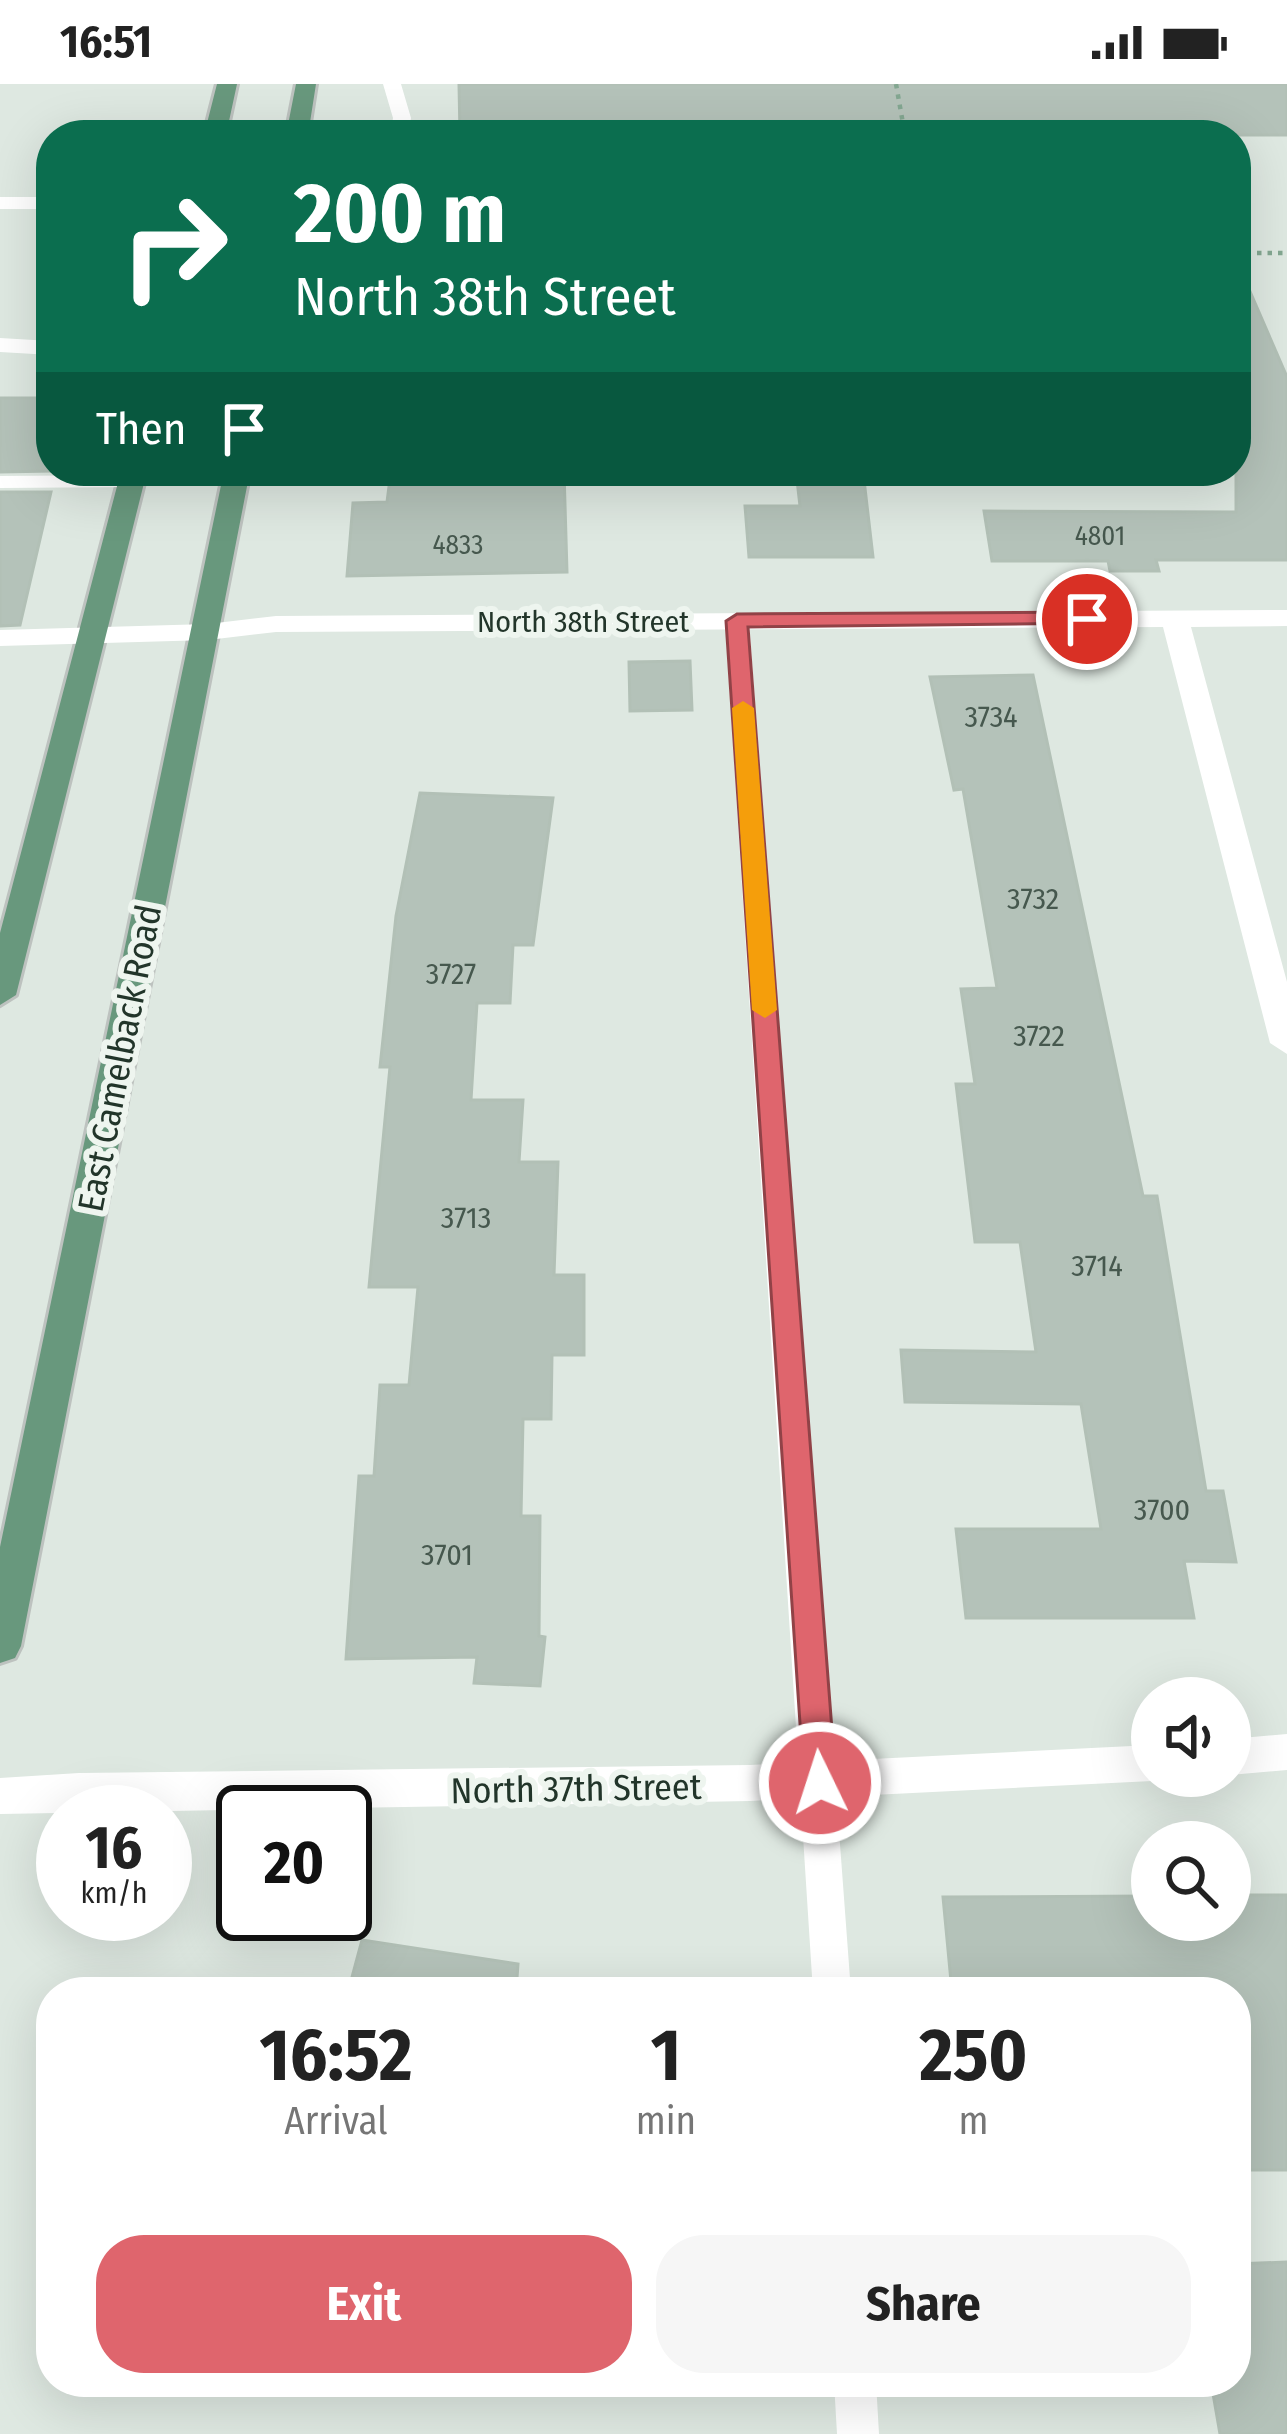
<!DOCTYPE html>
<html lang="en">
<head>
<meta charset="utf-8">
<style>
	:root { --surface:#fff; --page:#f6f6f6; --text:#222; --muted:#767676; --accent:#df656d }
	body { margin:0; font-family:"Fira Sans Condensed",sans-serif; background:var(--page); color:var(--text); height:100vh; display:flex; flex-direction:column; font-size:45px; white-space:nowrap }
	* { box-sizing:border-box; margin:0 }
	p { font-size:39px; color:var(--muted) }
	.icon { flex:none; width:66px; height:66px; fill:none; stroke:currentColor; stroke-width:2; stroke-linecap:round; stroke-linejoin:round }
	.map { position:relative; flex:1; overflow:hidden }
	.sheet { position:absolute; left:36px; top:1893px; width:1215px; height:420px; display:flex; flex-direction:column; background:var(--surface); border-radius:48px; box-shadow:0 12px 48px #0002 }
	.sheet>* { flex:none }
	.guide { position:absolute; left:36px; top:36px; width:1215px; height:366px; border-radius:48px; box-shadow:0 12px 48px #0002; background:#0b6e4f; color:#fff; overflow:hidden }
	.fabs { position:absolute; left:1131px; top:1593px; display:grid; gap:24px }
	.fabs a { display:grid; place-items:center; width:120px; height:120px; border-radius:50%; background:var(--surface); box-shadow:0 12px 48px #0002; font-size:60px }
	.speed { position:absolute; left:36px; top:1701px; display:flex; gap:24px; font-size:60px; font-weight:700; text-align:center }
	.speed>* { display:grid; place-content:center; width:156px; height:156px; border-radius:50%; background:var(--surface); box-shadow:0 12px 48px #0002; line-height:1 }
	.speed small { font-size:30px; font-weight:400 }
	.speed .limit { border:6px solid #111; border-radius:18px; background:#fff; color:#111 }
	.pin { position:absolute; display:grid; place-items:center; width:102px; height:102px; color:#fff; margin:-51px; border:6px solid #fff; border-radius:50%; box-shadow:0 3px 12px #0007 }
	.me { position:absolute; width:132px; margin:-66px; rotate:356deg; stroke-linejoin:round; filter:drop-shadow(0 0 9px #0008) }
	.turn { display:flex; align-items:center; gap:42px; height:252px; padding:0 60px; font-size:54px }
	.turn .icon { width:156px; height:156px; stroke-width:2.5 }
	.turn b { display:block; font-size:84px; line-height:102px }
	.then { display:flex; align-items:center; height:114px; padding:0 60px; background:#0003; gap:24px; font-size:45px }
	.eta { display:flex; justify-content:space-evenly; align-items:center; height:204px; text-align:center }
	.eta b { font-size:72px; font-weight:700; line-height:84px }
	.action { display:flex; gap:24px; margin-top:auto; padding:24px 60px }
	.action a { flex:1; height:138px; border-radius:48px; background:var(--accent); color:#fff; font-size:48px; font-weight:700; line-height:138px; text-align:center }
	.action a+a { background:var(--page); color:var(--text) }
	.status { display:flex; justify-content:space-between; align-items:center; height:84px; padding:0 60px; background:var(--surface); direction:ltr }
	.status svg { height:33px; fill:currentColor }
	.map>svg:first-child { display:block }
	.building { fill:#b4c2b9; stroke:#b2c0b6; stroke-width:3 }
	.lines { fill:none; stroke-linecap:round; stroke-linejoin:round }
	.primary-casing { stroke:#bdc2bf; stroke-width:6 }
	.path { stroke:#83a791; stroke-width:4.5; stroke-dasharray:4.5 6; stroke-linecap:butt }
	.service { fill:#fff; fill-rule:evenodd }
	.minor { fill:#fff; fill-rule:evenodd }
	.primary { fill:#68987d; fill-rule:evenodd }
	.route { fill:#df656d; stroke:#914247; stroke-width:3 }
	.slow { fill:#f59e0b }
	.labels { text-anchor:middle; stroke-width:12; stroke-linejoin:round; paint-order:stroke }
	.far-number-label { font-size:27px; fill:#46584e }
	.far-street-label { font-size:30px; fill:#22352a; stroke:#eef5ef }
	.number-label { font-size:30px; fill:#46584e }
	.street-label { font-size:36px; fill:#22352a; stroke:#eef5ef }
</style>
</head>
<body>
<div class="status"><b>16:51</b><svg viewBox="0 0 49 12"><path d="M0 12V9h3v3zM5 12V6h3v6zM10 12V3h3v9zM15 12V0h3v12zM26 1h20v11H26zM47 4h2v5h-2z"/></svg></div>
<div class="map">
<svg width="1287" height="2350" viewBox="0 0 1287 2350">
	<rect width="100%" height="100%" fill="#dee8e1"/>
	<path class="building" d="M459 0H1287V51H460Z
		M1236 175 1287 293V476H1156L1159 487H1110L1108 477H992L984 427 1236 428Z
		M0 314H51V387L0 388Z
		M391 387H564L567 488 347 492 353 419 387 418Z
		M796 387H863L873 473H749L745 422H800Z
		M0 408H51L20 541 0 542Z
		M690 577 692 626 630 627 629 578Z
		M1033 591 1143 1112H1157L1206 1407H1223L1236 1478 1184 1477 1194 1534H966L956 1445H1101L1081 1320 905 1318 901 1266 1036 1268 1020 1158H975L956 1000H975L961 905 997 904 963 705 954 706 930 593Z
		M420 709 553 714 533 861H513L510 919H477L471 1016H523L519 1078H558L554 1191H584V1271H552L551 1335H523L521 1432H540L539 1552 545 1553 540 1602 474 1599 477 1573 346 1575 359 1392H374L380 1301H409L418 1203H369L390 983H380L396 832Z
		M1230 1811H1287V2086H1236V1908H952L943 1813 1152 1812V1836H1230Z
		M362 1856 518 1880 516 1908H348Z
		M1287 2178V2350H1220L1211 2298H1236V2180Z"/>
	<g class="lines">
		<g class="primary-casing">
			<path id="primary" d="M217 0H237L226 51H204Z
				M296 0H316L308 51H286Z
				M121 387H147L16 911 0 921V849Z
				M224 387H250L21 1562 15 1574 0 1579V1463Z"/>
		</g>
		<path class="path" d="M896 0 905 51
			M1236 169H1287"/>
		<path class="service" d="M383 0H401L411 34 408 51H390L393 34Z
			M0 113H51V125H0Z
			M0 392 132 391 143 397 132 403 0 404Z
			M737 530 749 537 851 1908H813L725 537Z
			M834 2298H876L879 2350H837Z"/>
		<path class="minor" d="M0 254 51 257V271L0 268Z
			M1287 526V542L1191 543 1287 898V970L1270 959 1163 543 276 548 208 556 0 562V546L208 540 276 532Z
			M1287 1650V1686L1230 1691V1655Z
			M1152 1661V1692H1166L1152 1697 750 1717 0 1730V1694L79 1689 750 1681Z"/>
		<use href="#primary" class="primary"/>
	</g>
	<path class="route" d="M1087 528 1095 530V539L748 543 836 1699 832 1709H809L804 1699 726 537 737 530Z"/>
	<path class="slow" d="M743 617 754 624 777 926 765 934 752 926 732 624Z"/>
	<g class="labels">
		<g class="far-number-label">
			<text x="1100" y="461">4801</text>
			<text x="458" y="470">4833</text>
		</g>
		<g class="far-street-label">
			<text x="583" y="548">North 38th Street</text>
		</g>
		<g class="number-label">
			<text x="991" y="643">3734</text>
			<text x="1033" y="825">3732</text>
			<text x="451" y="900">3727</text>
			<text x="1039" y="962">3722</text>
			<text x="466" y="1144">3713</text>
			<text x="1097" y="1192">3714</text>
			<text x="1162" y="1436">3700</text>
			<text x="447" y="1481">3701</text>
		</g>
		<g class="street-label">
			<text transform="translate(119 974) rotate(-79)" y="13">East Camelback Road</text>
			<text transform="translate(576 1704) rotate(-1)" y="13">North 37th Street</text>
		</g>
	</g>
</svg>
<div class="fabs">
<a><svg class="icon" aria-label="sound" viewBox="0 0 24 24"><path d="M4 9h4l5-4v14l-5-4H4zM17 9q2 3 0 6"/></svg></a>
<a><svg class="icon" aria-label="search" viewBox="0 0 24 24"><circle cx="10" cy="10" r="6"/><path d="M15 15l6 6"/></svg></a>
</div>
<div class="speed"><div>16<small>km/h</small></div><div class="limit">20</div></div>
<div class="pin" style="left:1087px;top:535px;background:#d93025"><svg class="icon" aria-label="arrive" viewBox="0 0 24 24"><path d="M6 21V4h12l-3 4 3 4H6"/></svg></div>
<svg class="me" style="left:820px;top:1699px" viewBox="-20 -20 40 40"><circle r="17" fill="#df656d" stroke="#fff" stroke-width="3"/><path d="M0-11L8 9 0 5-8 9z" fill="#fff"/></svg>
<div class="guide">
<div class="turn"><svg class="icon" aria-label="right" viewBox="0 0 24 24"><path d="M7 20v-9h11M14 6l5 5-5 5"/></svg><div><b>200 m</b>North 38th Street</div></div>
<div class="then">Then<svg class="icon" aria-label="arrive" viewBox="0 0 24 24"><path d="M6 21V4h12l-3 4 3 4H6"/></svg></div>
</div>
<section class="sheet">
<div class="eta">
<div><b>16:52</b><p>Arrival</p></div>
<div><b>1</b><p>min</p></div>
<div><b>250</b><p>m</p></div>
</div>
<div class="action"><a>Exit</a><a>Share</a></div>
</section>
</div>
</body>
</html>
